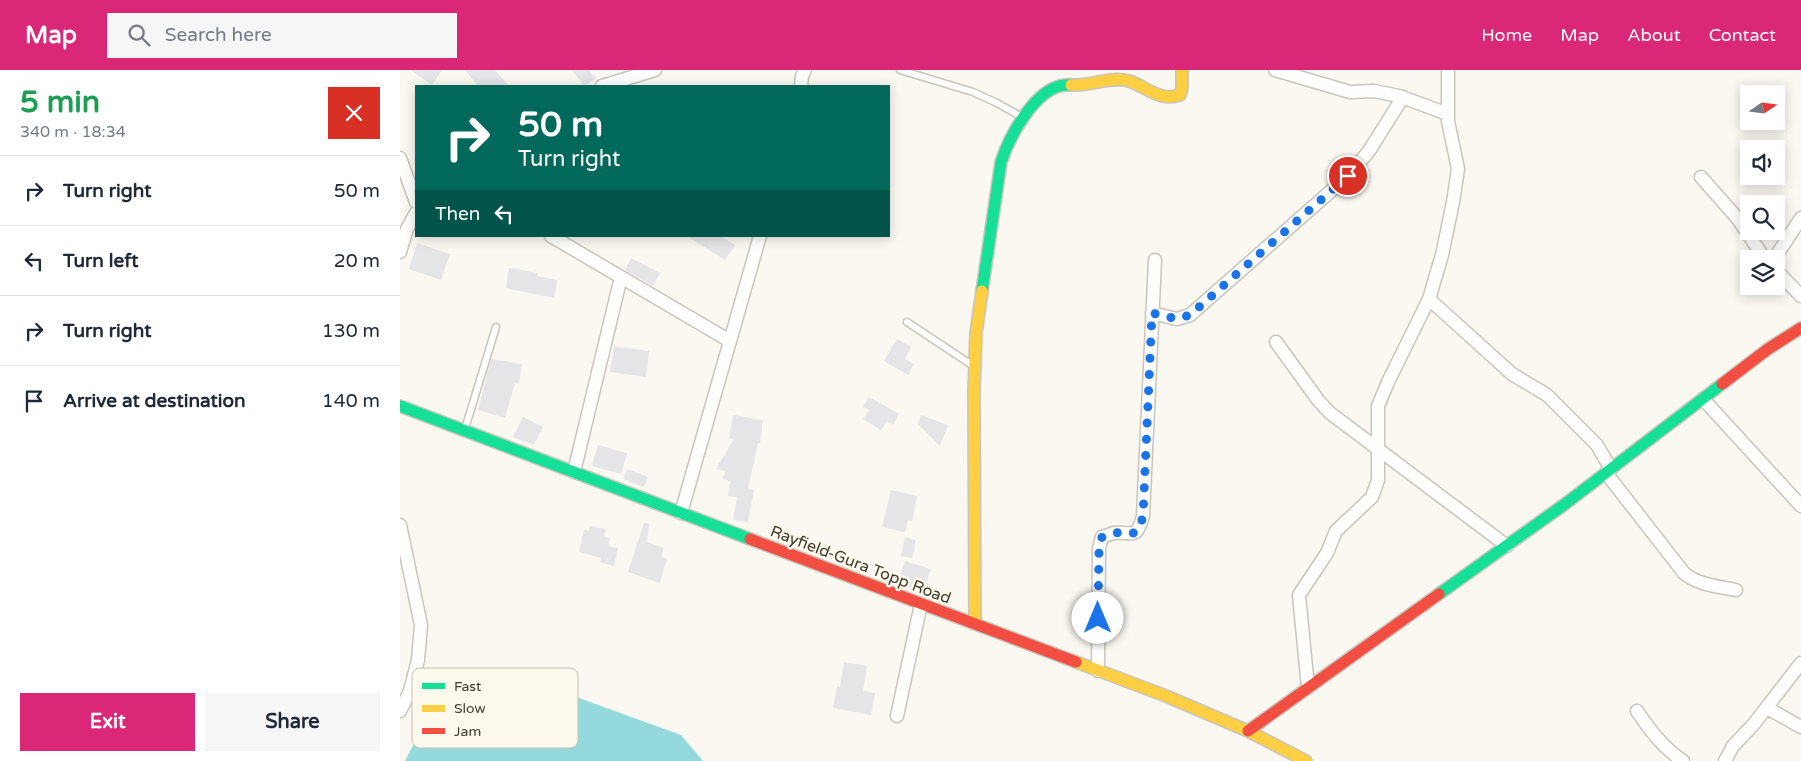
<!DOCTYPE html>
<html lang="en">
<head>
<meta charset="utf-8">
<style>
	:root { --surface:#fff; --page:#f6f6f7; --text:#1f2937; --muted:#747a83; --line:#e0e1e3; --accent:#db2777 }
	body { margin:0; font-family:"Varela Round",sans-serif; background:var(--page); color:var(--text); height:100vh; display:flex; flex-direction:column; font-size:19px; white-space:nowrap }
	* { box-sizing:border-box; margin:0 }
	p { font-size:16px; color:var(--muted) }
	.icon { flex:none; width:28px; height:28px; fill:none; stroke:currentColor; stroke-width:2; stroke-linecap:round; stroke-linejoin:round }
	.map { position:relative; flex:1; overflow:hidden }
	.drawer { display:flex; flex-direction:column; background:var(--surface); width:400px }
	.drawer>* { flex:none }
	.guide { position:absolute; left:15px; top:15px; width:475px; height:152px; border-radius:0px; box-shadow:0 2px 12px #0003; background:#00695c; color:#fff; overflow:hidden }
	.needle { width:32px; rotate:76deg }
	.tools { position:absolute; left:1340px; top:15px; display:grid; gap:10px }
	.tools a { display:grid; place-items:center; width:45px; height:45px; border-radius:0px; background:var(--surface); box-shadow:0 2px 12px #0003; font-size:25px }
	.pin { position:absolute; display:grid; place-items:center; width:42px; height:42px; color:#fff; margin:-21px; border:2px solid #fff; border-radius:50%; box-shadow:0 1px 5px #0007 }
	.me { position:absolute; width:55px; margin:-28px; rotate:0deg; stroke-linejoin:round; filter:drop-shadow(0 0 4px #0008) }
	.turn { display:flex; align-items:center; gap:18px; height:105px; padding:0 20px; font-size:22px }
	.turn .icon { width:65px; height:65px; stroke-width:2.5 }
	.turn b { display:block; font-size:35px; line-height:42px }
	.then { display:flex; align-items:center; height:48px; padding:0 20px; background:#0003; gap:10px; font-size:19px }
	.round { display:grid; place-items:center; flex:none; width:52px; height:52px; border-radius:0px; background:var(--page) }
	.overview { display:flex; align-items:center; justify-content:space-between; height:85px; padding:0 20px }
	h1 { font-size:30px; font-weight:700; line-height:38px; color:#1e9e55 }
	.cta { display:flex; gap:10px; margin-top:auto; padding:10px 20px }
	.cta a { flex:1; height:58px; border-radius:0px; background:var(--accent); color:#fff; font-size:20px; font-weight:700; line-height:58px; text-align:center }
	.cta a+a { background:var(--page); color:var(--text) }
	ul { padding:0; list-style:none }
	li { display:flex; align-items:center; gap:15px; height:70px; padding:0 20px; border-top:1px solid var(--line) }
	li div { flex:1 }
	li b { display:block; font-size:19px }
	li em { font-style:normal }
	header { display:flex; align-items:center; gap:30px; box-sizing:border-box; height:70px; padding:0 25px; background:var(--accent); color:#fff }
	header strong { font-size:24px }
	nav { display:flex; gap:28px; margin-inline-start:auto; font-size:18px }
	.search { width:350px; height:45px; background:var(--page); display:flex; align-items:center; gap:12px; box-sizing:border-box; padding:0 18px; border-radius:0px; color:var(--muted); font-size:19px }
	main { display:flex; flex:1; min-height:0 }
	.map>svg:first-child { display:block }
	.water { fill:#94dadc }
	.building { fill:#e5e4e6 }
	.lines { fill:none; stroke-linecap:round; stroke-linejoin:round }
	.lane-casing { stroke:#c8c5bd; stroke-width:9 }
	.street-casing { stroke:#c8c5bd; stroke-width:15 }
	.fast-casing { stroke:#c8c5bd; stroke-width:14 }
	.slow-casing { stroke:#c8c5bd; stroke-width:14 }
	.jam-casing { stroke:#c8c5bd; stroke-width:14 }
	.lane { stroke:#fefefd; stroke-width:6 }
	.street { stroke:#fefefd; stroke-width:12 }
	.fast { stroke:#16e098; stroke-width:11 }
	.slow { stroke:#ffcf43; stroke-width:11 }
	.jam { stroke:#f24e42; stroke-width:11 }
	.route { stroke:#1a73e8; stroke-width:9; stroke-dasharray:0 16.2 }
	.labels { text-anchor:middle; stroke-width:5; stroke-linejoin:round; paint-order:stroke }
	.street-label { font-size:16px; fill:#403b2f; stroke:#fef9ed }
	.key { fill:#fef9ed; stroke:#c5c0b4; stroke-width:1 }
	.key-label { font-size:14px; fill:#403b2f }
</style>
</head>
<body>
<header>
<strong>Map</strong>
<div class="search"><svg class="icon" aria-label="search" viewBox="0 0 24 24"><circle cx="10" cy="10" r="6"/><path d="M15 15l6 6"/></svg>Search here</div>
<nav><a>Home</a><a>Map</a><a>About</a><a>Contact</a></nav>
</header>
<main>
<section class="drawer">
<div class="overview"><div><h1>5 min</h1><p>340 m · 18:34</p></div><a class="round" style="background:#d93025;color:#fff"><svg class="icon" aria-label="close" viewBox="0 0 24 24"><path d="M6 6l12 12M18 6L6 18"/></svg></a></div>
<ul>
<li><svg class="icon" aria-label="right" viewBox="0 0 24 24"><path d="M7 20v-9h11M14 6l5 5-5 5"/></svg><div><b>Turn right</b></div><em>50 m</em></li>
<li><svg class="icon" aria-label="left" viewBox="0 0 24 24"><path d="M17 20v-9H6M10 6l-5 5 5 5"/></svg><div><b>Turn left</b></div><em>20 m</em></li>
<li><svg class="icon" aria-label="right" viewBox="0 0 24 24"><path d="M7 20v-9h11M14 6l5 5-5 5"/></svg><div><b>Turn right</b></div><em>130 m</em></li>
<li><svg class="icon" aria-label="arrive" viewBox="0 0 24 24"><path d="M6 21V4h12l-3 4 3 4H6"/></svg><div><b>Arrive at destination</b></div><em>140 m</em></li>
</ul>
<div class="cta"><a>Exit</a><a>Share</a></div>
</section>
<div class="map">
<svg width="1401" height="691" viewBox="0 0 1401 691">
	<rect width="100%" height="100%" fill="#faf8f1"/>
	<path class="water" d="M99 599 281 665 303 691H5L31 639Z"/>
	<path class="building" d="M11 0H42L32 15Z
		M65 0H95L109 16H78Z
		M172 0H189L196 9 184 16Z
		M287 166H320L335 175 325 190Z
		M17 173 50 184 41 210 9 199Z
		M231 188 260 203 253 216 225 200Z
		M109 198 138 203 137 206 157 210 154 228 106 218Z
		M497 269 511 277 505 289 514 294 508 305 484 291Z
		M214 276 249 281 246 307 210 302Z
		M91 289 122 294 119 314 115 313 105 348 78 340Z
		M469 327 499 344 493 355 487 351 481 360 463 349 469 340 463 337Z
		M333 345 363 350 360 373H358L348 419 354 420 348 452 333 450 337 427 328 426 330 411 323 409 325 401 316 399 334 369 329 368Z
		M521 345 548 355 540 376 518 354Z
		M123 347 143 357 134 375 113 367Z
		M198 375 227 383 221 404 192 396Z
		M227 399 248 407 244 417 223 409Z
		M491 420 517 426 512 451 508 450 505 462 482 457Z
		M244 453 249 454 247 472 264 478 261 487 267 489 260 513 228 502Z
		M190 456 206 459 204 467 210 468 208 476 218 478 214 496 200 492 201 488 179 482 184 460 189 461Z
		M505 467 516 470 512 488 501 486Z
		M505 491 531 499 526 513 531 515 528 523 498 513Z
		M444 592 467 596 463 621 475 623 471 645 433 638 437 616 440 617Z"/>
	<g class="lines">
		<g class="lane-casing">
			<path id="lane" d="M500 0 573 22 597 33 622 47
				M507 252 572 295
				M65 359 96 257"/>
		</g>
		<g class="street-casing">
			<path id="street" d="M875 0 950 22 974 21 999 26 1048 44
				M202 16 255 0
				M401 16 402 6 405 0
				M0 88 16 132
				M1301 107 1338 149 1365 189
				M151 166 330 271
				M0 182 7 159 16 143
				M1374 189 1401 148
				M1376 200 1401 226
				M1029 229 1112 304 1147 325 1197 375 1211 399
				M752 243 777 249 790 245 948 106 969 81 1003 27
				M876 272 918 330 930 343 1107 476
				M1303 329 1401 436
				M174 402 221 207
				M1206 403 1284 503C1298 515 1317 516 1336 520
				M281 443 360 166
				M0 455 21 555 18 590 10 621 0 641
				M698 601 699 478 702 467C706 466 710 464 714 463 734 461 736 471 743 446L755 190
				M908 618 899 525 927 483 936 461 972 427 978 410V336L988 312 1029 229 1042 185 1053 132 1058 99 1048 51V0
				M1367 638 1401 657
				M1237 641C1250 660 1263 678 1283 691
				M497 646 521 534
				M1325 691 1333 676 1353 655 1401 593"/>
		</g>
		<g class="fast-casing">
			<path id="fast" d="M582 221 601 92C610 65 638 12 671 15
				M0 336 350 469
				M1039 524 1165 434 1322 314"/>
		</g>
		<g class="slow-casing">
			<path id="slow" d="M671 15C690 16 712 6 729 11 747 17 760 32 780 25L782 18V0
				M575 554 574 320 576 263 582 221
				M676 592 766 626 848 661 906 691"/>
		</g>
		<g class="jam-casing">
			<path id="jam" d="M1322 314 1368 279 1401 258
				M350 469 676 592
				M848 661 1039 524"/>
		</g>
		<use href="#lane" class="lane"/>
		<use href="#street" class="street"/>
		<use href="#fast" class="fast"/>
		<use href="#slow" class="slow"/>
		<use href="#jam" class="jam"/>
	</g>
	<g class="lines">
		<path class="route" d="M698 548 699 478 702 467C706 466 710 464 714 463 733 461 736 471 743 446L752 243 777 249 790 245 948 106"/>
	</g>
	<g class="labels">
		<g class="street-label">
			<text transform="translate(461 494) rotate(21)" y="6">Rayfield-Gura Topp Road</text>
		</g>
	</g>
	<rect x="12" y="598" width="166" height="80" rx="8" class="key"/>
	<rect x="22" y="613" width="23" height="6" fill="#16e098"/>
	<rect x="22" y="635" width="23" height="7" fill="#ffcf43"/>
	<rect x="22" y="658" width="23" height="6" fill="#f24e42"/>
	<g class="key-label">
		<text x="54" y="621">Fast</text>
		<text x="54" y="643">Slow</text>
		<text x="54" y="666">Jam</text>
	</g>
</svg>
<div class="tools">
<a><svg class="needle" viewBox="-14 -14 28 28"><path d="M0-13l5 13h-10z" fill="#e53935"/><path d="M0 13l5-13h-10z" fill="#747a83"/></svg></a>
<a><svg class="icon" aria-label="sound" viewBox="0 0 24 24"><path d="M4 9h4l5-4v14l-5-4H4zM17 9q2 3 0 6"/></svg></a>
<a><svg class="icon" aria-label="search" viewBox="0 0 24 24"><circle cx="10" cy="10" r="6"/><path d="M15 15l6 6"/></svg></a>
<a><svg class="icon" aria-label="layers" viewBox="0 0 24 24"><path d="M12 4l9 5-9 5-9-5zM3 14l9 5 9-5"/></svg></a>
</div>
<div class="pin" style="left:948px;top:106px;background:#d93025"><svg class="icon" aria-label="arrive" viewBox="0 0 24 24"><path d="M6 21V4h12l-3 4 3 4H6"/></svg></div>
<svg class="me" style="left:698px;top:548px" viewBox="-20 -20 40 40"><circle r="19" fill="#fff"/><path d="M0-13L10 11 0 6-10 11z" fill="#1a73e8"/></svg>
<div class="guide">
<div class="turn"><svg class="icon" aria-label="right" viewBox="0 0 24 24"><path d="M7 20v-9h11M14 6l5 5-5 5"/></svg><div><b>50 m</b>Turn right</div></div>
<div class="then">Then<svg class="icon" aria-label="left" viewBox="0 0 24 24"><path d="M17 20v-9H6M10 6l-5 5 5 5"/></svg></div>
</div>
</div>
</main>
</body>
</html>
